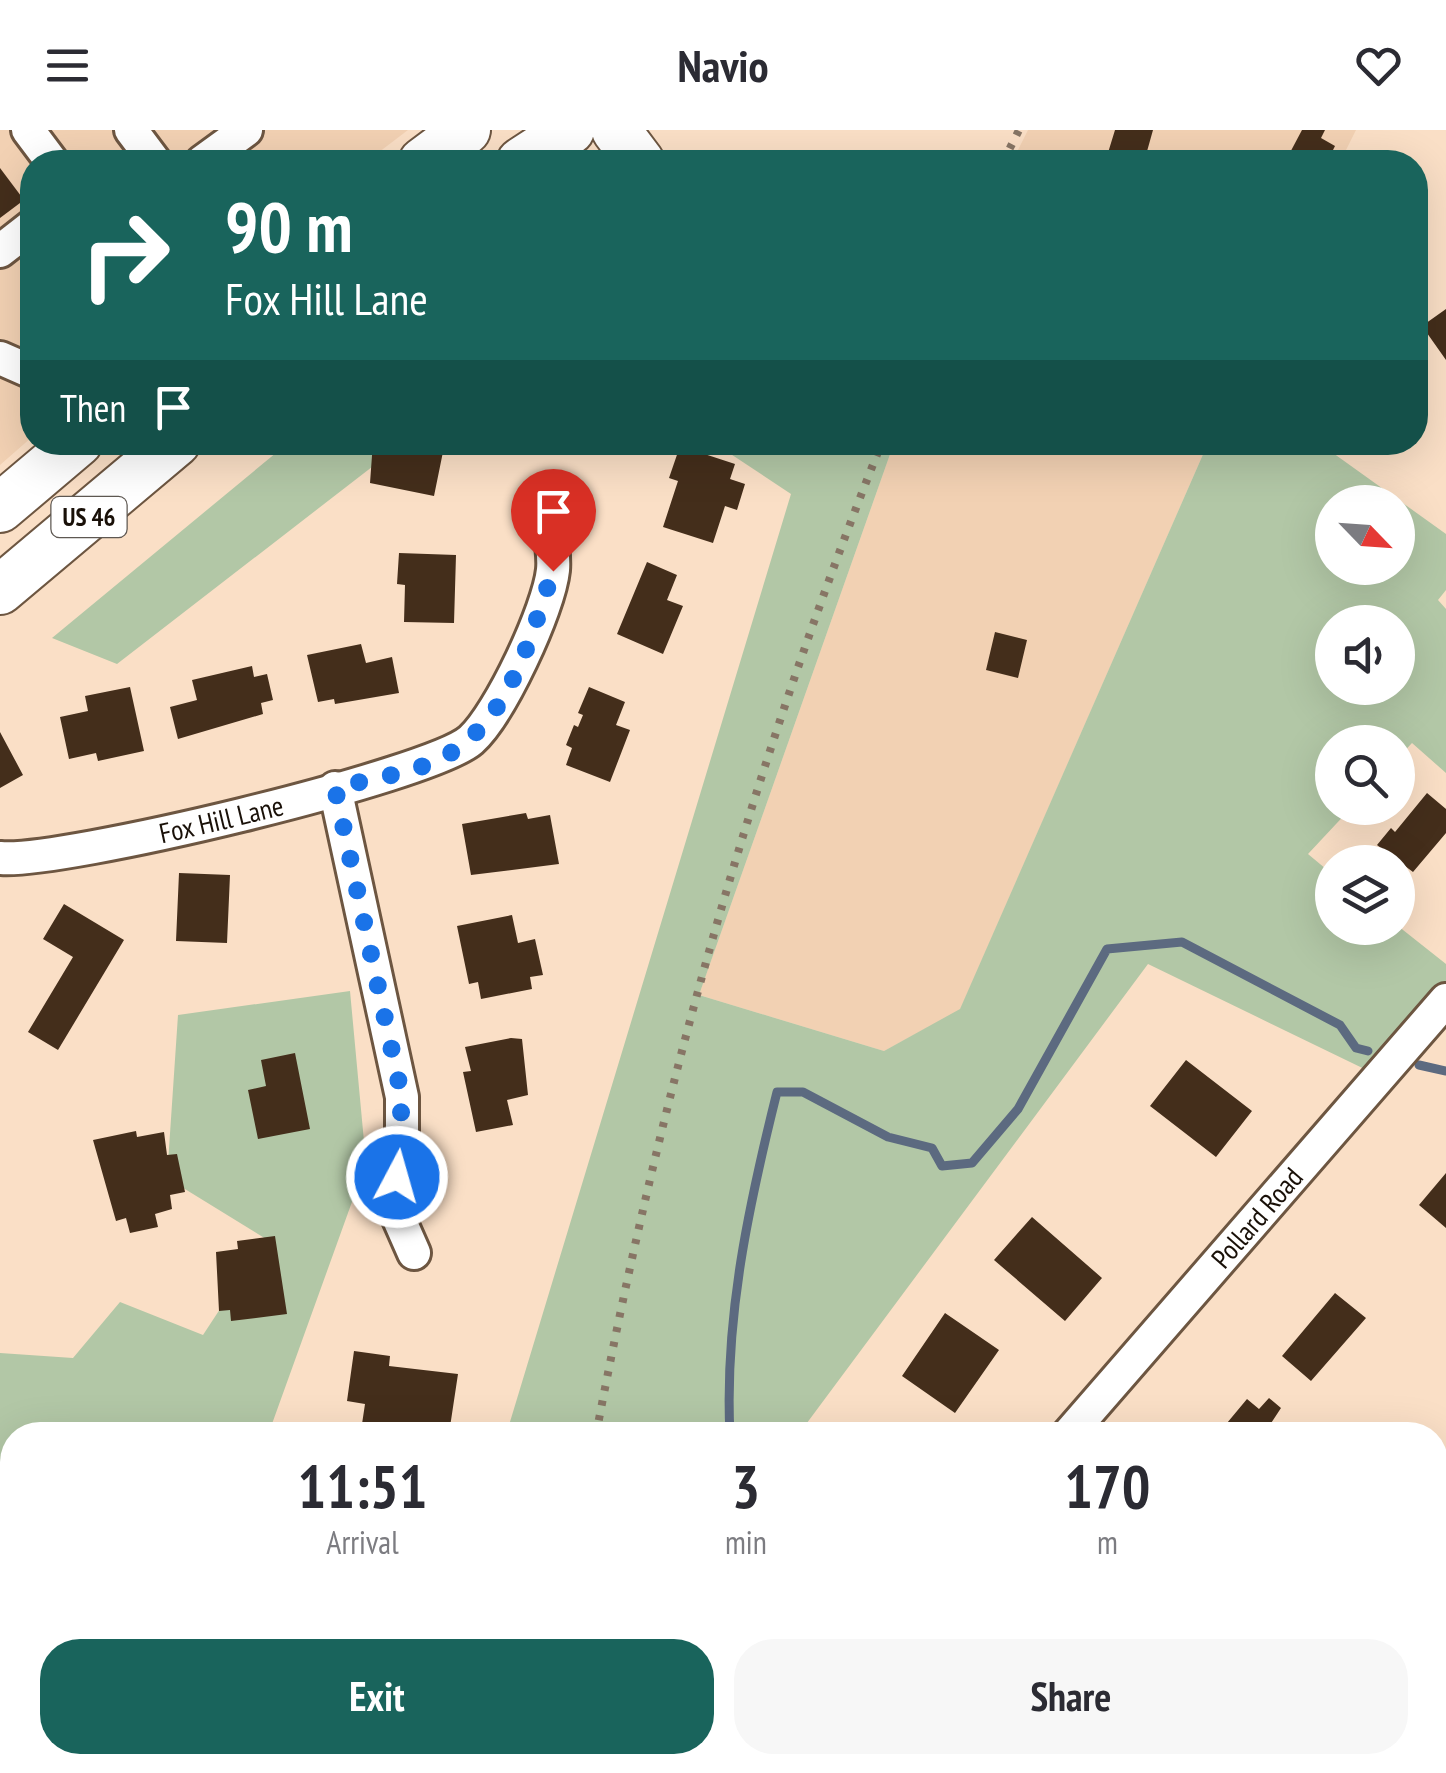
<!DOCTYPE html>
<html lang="en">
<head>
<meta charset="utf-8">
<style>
	:root { --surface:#fff; --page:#f7f7f7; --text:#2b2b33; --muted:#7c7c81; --accent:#19645c }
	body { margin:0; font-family:"PT Sans Narrow",sans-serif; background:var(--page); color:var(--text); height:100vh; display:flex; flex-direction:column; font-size:38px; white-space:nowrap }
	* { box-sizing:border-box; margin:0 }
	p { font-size:32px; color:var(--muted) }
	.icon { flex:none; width:55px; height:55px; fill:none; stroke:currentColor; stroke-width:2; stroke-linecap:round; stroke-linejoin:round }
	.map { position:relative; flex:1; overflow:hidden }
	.sheet { position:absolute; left:0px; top:1292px; width:1448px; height:352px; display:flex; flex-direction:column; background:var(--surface); border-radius:40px 40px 0 0; box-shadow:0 10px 40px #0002 }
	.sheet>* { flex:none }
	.hud { position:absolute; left:20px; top:20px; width:1408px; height:305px; border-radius:40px; box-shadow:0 10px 40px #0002; background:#19645c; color:#fff; overflow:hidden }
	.needle { width:65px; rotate:115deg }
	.controls { position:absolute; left:1315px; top:355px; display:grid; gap:20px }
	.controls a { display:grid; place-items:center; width:100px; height:100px; border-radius:50%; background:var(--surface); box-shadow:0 10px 40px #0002; font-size:50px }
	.pin { position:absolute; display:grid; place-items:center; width:85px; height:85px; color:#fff; margin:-102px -42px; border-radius:50% 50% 50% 0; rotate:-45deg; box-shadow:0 0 10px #0007 }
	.pin .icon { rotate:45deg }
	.me { position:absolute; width:110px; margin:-55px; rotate:6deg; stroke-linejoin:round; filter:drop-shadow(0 0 8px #0008) }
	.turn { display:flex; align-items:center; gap:35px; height:210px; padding:0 40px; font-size:45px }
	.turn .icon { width:130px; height:130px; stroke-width:2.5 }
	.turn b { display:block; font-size:70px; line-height:85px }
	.then { display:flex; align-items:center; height:95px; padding:0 40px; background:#0003; gap:20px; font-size:38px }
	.eta { display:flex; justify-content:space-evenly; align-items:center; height:170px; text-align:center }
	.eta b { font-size:60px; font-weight:700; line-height:70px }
	.cta { display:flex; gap:20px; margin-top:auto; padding:20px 40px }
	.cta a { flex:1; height:115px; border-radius:40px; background:var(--accent); color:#fff; font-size:40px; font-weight:700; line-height:115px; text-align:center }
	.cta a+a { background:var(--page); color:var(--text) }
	header { display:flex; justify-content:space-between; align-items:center; height:130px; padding:0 40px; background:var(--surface); font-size:45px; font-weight:700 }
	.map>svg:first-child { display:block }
	.built { fill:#f2d1b3 }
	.green { fill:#b2c7a6; fill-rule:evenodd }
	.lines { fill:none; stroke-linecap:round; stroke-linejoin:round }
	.stream { stroke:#5c6a80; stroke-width:9 }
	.building { fill:#442e1b }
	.minor-casing { stroke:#6d5641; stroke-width:38 }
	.highway-casing { stroke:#6d5641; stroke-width:52 }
	.minor { stroke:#fff; stroke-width:32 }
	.highway { stroke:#fff; stroke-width:48 }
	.rail { stroke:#877565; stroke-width:8; stroke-dasharray:5 10; stroke-linecap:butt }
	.route { stroke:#1a73e8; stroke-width:18; stroke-dasharray:0 32.4 }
	.labels { text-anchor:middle; stroke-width:10; stroke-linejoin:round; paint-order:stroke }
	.shield { fill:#fff; stroke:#5e5852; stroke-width:2.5 }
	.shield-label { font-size:25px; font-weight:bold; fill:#191008 }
	.street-label { font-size:28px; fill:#191008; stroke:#fff }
</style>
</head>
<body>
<header><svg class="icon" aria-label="menu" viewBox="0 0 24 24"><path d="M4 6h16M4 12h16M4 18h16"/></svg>Navio<svg class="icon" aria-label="heart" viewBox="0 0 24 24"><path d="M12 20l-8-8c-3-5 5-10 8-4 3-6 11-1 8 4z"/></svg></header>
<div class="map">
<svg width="1446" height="1643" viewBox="0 0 1446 1643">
	<rect width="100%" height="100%" fill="#fadfc6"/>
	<path class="built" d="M0 0H408L366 32H32V307L0 335Z
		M1028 0H1356L1340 32H1012Z
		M894 313H1208L960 880 884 921 699 865Z"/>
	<path class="green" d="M288 313H403L117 534 52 508Z
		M714 313H894L699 865 884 921 960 879 1208 313H1319L1446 404V460L1438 470 1446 479V643L1412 613 1398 628V612H1332V678H1351L1308 724 1332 744V798L1398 796 1446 834V869L1381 947 1148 834 798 1305H506L791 364ZM1332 372H1398V438H1332ZM1332 492H1398V558H1332Z
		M350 861 366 1033 268 1305H12V1536L0 1534V1223L73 1228 120 1172 203 1205 266 1109 167 1048 178 885Z
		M367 1633H674L673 1643H378Z"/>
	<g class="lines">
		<path class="stream" d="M1419 935 1446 941
			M730 1305C724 1189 749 1074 777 962H803L888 1007 932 1018 942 1036 972 1033 1018 979 1107 819 1182 812 1340 895 1356 918 1368 921
			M0 1396 12 1403
			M699 1632V1643"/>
	</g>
	<path class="building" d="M1115 0H1153L1144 32 1107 26Z
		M1302 0H1325L1321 8 1335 16 1327 32H1285Z
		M0 38 24 70 0 88Z
		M1446 179V230L1422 196Z
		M373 312H445L434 366 370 353Z
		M680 316 735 334 730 349 745 354 737 380 725 376 713 413 663 397 678 351 669 348Z
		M399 423 456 425 454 493 404 492 405 455 397 454Z
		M647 432 677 445 667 470 683 476 663 524 617 504Z
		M995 502 1027 510 1018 548 986 540Z
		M361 514 366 533 392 527 399 563 335 574 334 569 318 572 307 525Z
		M252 536 254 547 267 544 273 570 261 573 263 584 178 609 170 577 197 570 192 550Z
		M130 557 144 621 98 631 96 623 69 629 60 587 88 581 85 566Z
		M589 557 625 572 616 595 630 600 610 652 566 635 572 618 566 615 574 595 578 597 583 585 578 583Z
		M0 602 23 645 0 658Z
		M1427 663 1446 679V703L1413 742 1377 715 1391 698 1395 702Z
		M526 683 528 689 550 685 559 734 471 745 462 694Z
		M179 743 230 745 227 813 176 811Z
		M64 774 124 810 58 920 28 902 73 827 43 809Z
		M512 785 518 813 535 809 543 845 530 847 532 859 481 869 478 852 469 854 457 796Z
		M511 908 522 909 528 965 507 970 513 995 476 1002 463 942 471 941 465 917Z
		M295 923 310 999 258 1009 248 960 266 956 261 930Z
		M1186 930 1252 981 1216 1027 1150 976Z
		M136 1001 137 1007 164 1002 167 1025 177 1024 185 1062 170 1065 172 1079 155 1084 158 1097 130 1103 126 1088 116 1091 93 1010Z
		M1446 1043V1098L1419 1075Z
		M1032 1087 1102 1148 1065 1191 994 1130Z
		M275 1106 287 1184 231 1191 230 1180 219 1181 216 1122 238 1119 237 1111Z
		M1335 1163 1366 1188 1311 1251 1282 1226Z
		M945 1183 999 1220 955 1283 902 1246Z
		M354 1221 390 1226 389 1236 458 1244 450 1297 431 1295 430 1305 362 1294 365 1274 347 1271Z
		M1269 1268 1281 1278 1266 1301 1270 1305H1229L1222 1299 1247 1269 1259 1279Z
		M1435 1527 1446 1537V1556L1435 1568Z
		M12 1577V1632H95L98 1637 89 1643H0V1587Z
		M190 1632H327L347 1643H184Z
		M1327 1632H1348L1368 1643H1322Z"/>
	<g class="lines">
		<g class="minor-casing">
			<g id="minor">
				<path d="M28 0 52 32"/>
				<path d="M131 0 155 32"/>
				<path d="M202 32 246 0"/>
				<path d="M0 121 32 96"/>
				<path d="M0 228 32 242"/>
				<path d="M335 658 402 967V1021L392 1073 414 1123"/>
				<path id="s1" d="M0 728C59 734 430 646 471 610 500 584 549 479 553 440 555 419 548 393 546 372"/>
				<path id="s2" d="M1068 1305 1446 870"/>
				<path d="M889 1643 892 1632"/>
			</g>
		</g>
		<g class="highway-casing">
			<path id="highway" d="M616 0 640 32
				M423 32 466 0
				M521 32 570 0
				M0 378 78 312
				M0 460 176 312"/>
		</g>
		<use href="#minor" class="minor"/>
		<use href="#highway" class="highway"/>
		<path class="rail" d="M1003 32 1019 0
			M596 1305C660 965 753 634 882 312
			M545 1643 547 1632"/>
	</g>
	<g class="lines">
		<path class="route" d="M397 1047 402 967 335 658C368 649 410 644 440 629 510 593 529 510 553 441"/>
	</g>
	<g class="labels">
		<rect class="shield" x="51.5" y="367" width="75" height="40" rx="8"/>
		<g class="shield-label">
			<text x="89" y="396">US 46</text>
		</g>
		<g class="street-label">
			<text dy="10" stroke="none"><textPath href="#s1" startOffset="225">Fox Hill Lane</textPath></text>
			<text dy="10" stroke="none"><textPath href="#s2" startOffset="288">Pollard Road</textPath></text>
		</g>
	</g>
</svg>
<div class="controls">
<a><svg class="needle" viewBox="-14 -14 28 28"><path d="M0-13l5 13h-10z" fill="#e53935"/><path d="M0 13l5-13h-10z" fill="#7c7c81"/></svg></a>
<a><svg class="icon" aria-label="sound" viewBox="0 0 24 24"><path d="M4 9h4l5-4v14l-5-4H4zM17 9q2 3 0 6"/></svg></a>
<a><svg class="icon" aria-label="search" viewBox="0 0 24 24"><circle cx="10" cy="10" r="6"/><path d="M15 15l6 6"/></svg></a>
<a><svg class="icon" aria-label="layers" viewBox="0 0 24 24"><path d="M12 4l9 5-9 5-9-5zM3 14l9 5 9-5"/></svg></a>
</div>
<div class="pin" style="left:553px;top:441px;background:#d93025"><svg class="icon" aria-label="arrive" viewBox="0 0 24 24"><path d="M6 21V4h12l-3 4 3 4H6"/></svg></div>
<svg class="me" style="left:397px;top:1047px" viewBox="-20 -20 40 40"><circle r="17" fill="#1a73e8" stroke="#fff" stroke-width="3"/><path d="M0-11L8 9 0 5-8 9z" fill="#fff"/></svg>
<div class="hud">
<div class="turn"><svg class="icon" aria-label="right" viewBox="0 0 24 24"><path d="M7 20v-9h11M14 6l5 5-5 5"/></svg><div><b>90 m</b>Fox Hill Lane</div></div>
<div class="then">Then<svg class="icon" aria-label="arrive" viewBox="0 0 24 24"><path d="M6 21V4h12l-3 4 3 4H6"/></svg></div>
</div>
<section class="sheet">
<div class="eta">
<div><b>11:51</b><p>Arrival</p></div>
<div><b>3</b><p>min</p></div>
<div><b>170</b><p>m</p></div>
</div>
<div class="cta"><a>Exit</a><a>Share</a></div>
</section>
</div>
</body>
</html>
